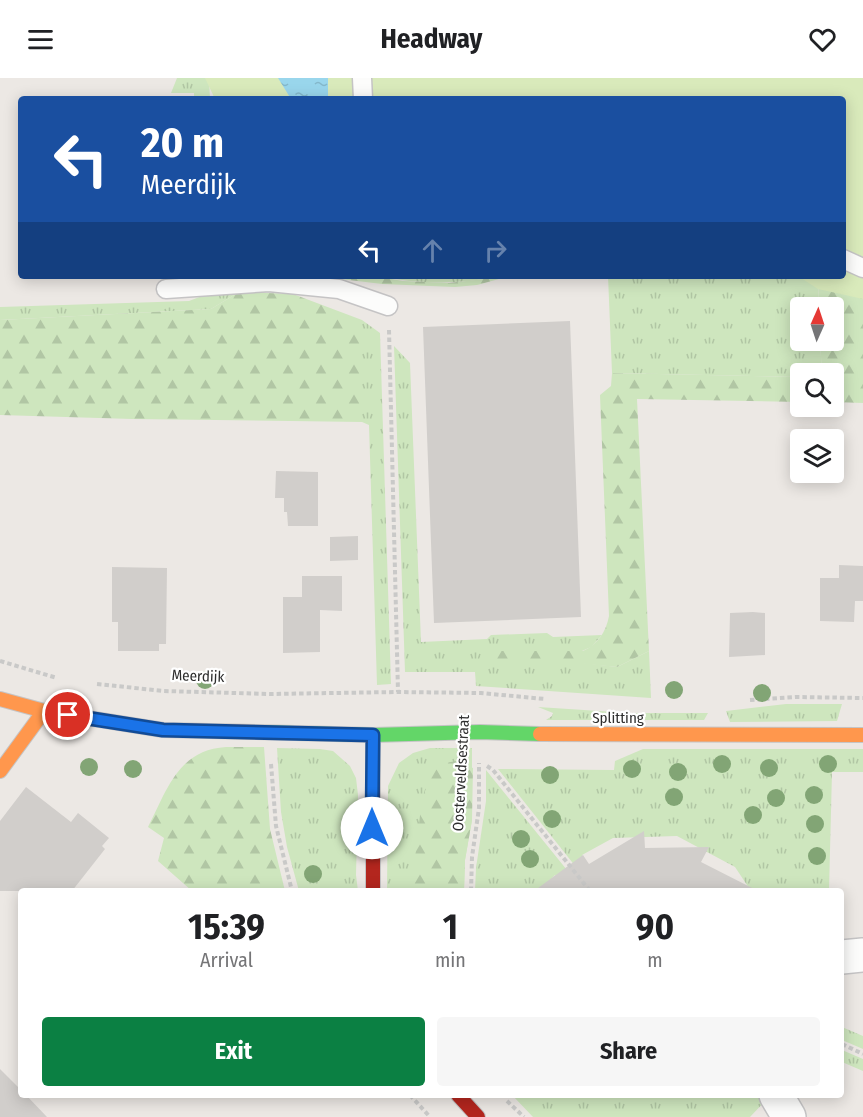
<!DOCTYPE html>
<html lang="en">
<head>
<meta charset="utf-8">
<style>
	:root { --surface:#fff; --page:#f6f6f6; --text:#202124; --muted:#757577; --accent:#0b8043 }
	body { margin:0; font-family:"Fira Sans Condensed",sans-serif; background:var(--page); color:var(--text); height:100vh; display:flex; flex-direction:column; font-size:22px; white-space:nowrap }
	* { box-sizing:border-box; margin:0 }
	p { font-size:20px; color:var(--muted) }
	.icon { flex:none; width:33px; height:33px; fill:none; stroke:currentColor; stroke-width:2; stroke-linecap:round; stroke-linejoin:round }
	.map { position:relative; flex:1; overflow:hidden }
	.sheet { position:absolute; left:18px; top:810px; width:826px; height:210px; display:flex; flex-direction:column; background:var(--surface); border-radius:6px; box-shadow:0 3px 15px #0003 }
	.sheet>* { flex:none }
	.banner { position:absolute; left:18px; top:18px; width:828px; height:183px; border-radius:6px; box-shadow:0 3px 15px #0003; background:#1a4fa0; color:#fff; overflow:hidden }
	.needle { width:39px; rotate:3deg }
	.controls { position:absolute; left:790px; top:219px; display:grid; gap:12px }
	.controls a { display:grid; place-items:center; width:54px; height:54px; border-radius:6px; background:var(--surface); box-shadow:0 3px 15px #0003; font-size:30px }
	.pin { position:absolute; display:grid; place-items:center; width:51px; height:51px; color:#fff; margin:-26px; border:3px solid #fff; border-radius:50%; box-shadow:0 2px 6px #0007 }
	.me { position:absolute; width:66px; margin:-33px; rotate:0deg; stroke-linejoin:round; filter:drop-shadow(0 0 4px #0008) }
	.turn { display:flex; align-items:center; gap:21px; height:126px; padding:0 24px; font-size:27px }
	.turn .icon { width:78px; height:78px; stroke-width:2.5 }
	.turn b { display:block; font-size:42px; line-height:51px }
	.lanes { display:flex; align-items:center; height:57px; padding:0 24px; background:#0003; justify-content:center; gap:30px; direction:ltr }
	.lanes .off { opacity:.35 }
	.eta { display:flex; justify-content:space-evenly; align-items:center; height:102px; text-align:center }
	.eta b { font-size:36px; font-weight:700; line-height:42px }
	.cta { display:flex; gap:12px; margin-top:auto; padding:12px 24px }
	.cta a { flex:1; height:69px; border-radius:6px; background:var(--accent); color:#fff; font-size:24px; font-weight:700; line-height:69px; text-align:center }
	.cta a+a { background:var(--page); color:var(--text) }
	header { display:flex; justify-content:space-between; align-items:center; height:78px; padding:0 24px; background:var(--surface); font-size:27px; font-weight:700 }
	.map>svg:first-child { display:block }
	.grass { fill:url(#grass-tufts) }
	.forest { fill:url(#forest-firs) }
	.pitch { fill:#d9eabb }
	.water { fill:url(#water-ripples) }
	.building { fill:#d1cecb }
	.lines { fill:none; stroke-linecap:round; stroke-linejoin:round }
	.lane-casing { stroke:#c5c4c5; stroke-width:21 }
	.street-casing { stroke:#c5c4c5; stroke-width:36 }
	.fast-casing { stroke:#c5c4c5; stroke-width:16 }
	.slow-casing { stroke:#c5c4c5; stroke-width:16 }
	.jam-casing { stroke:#c5c4c5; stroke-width:16 }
	.path { stroke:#c9c9c8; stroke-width:4; stroke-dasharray:4.5 3; stroke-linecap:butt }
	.lane { stroke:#fcfcfb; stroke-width:18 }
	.street { stroke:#fcfcfb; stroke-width:33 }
	.fast { stroke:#63d668; stroke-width:14 }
	.slow { stroke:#ff974d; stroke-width:14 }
	.jam { stroke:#b3261e; stroke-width:14 }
	.tree { fill:#82a575 }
	.route-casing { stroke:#114b97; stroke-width:15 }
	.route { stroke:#1a73e8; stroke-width:10 }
	.labels { text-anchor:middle; stroke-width:4.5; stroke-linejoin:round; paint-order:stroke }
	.street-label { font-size:15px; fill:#2e2e2e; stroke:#fff }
</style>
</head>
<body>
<header><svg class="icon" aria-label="menu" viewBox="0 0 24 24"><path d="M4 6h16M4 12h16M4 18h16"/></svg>Headway<svg class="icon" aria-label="heart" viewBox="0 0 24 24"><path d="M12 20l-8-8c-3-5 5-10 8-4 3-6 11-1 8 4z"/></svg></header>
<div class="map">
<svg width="863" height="1039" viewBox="0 0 863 1039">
	<defs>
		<pattern id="grass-tufts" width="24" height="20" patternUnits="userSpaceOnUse" patternTransform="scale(1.5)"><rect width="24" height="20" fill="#cee6be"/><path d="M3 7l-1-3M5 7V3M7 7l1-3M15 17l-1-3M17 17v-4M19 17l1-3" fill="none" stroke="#b1c6a4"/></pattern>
		<pattern id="forest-firs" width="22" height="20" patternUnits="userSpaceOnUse" patternTransform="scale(1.5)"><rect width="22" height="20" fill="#cee6be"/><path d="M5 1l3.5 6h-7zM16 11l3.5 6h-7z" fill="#b1c6a4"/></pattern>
		<pattern id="water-ripples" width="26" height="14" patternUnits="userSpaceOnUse" patternTransform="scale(1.5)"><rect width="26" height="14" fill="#99d6ec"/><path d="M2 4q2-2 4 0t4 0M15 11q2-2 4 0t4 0" fill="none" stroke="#84b8cb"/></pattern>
	</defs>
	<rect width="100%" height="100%" fill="#ece8e4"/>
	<path class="grass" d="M177 0H209L210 21H194V15H171Z
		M374 198H498C456 208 416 205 374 198Z
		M608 198H802L818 203 819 229 801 230V262L820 263 822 295 801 296V299L612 295Z
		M239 214 211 231 0 242V229L189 223 202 218Z
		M362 242 380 255 391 606 377 607 369 347 362 344Z
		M394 268 410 285 421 564 487 561 491 557 547 555 553 559 602 557 591 569 582 573H482L617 589 649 573 651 620 476 608 475 594H405Z
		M786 626H842L837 643 730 644 726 633Z
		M538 629 630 635H708L704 642H546L552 638 553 635Z
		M277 670 320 671 333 673 350 688 356 700 358 717 356 797 358 813H299L287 769 281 734Z
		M430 670H472V742L465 782 464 813H387L388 708 399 685 413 675Z
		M643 671H863V694H832L829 813H751L735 789 677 758 613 760 582 777 595 813 498 691 614 692 615 683Z
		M486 692 584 813H572L555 797 540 813H475L476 790 486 723Z
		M842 949 863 958V971L842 962Z
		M842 972 863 981V993L842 984Z
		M512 1017H765L766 1022 750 1039H533Z"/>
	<path class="forest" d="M316 198H374L403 203 449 205 510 198 477 207 455 209 382 206Z
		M818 203 863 210V325L834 324V296L822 295 820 263 834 262V230L819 229Z
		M239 214 293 216 362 242V344L132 341 0 337V242L211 231Z
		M612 295 801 299V324L637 321 649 573 617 589 576 585H478L482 573H583C598 566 606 554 609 538L600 317 611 308Z
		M226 669H264L270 751 285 813H192L158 783 164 760 148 749C167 712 178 672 226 669Z
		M456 683 473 690 472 742 465 782 464 813H411L422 721 435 687Z"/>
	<path class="pitch" d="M205 0H863V221L818 211 798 198H843V21H215Z"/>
	<path class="water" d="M278 0H328V21H291Z"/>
	<path class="building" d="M570 243 581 539 434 545 423 249Z
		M276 393 318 394V448H288L287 434H284V420H275Z
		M358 458V482L330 483V459Z
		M839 487 863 488V523H855L854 544 820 543V500H839Z
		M112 489 167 490 166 566H159V573H118V544H112Z
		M302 498H342V533L320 532V574L283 575V519H302Z
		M753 534 765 535V577L729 579 730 535Z
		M26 709 71 744 78 735 109 760 102 768 105 771 72 813H0V743Z
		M644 753 645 770 709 769 701 784 758 813H534L583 777 589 786Z
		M0 991 21 1012V1017H26L47 1039H0Z"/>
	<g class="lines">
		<g class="lane-casing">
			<path id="lane" d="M362 0 363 21
				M843 181 863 190
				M166 211 269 204 339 211 388 228"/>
		</g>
		<g class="street-casing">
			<path id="street" d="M842 879 863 877
				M776 1017 789 1039"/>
		</g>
		<g class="fast-casing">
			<path id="fast" d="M256 654 373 657 480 654 540 656"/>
		</g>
		<g class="slow-casing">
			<path id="slow" d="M0 621 44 633 163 652 256 654
				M540 656 863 657
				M0 693 44 633"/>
		</g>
		<g class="jam-casing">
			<path id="jam" d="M373 657V813
				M458 1017 478 1039"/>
		</g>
		<path class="path" d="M389 252 398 614
			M0 583 57 600
			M97 606 164 613 270 616 398 614 481 615 545 621
			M750 622 795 619 863 620
			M271 686 276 748 292 813
			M487 688 493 692 590 813
			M471 813 472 779 479 730V685
			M842 966 863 976
			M410 1017 430 1039
			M507 1023 524 1039"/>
		<use href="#lane" class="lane"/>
		<use href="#street" class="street"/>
		<use href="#fast" class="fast"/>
		<use href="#slow" class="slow"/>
		<use href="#jam" class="jam"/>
	</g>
	<g class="tree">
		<circle cx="205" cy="602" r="9"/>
		<circle cx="674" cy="612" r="9"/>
		<circle cx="762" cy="615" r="9"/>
		<circle cx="722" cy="686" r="9"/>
		<circle cx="828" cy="686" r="9"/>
		<circle cx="89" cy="689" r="9"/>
		<circle cx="769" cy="690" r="9"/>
		<circle cx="133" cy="691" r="9"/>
		<circle cx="632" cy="691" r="9"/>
		<circle cx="678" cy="694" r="9"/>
		<circle cx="550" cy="697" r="9"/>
		<circle cx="814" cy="717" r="9"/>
		<circle cx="674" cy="719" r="9"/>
		<circle cx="776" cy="720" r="9"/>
		<circle cx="753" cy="737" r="9"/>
		<circle cx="552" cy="741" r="9"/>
		<circle cx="815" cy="746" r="9"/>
		<circle cx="521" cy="761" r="9"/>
		<circle cx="817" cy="778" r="9"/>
		<circle cx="530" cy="781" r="9"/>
		<circle cx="313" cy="796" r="9"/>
	</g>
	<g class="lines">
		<g class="route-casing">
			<path id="route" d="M68 637 163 652 373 657 372 750"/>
		</g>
		<use href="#route" class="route"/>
	</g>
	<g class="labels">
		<g class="street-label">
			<text transform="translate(198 598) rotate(2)" y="5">Meerdijk</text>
			<text x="618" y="645">Splitting</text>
			<text transform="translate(461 695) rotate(-87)" y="5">Oosterveldsestraat</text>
		</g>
	</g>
</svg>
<div class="controls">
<a><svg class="needle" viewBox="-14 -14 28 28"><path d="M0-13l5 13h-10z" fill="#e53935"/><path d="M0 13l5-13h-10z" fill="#757577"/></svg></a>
<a><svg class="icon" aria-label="search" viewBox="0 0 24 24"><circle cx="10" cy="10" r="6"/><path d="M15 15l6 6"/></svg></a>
<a><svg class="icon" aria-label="layers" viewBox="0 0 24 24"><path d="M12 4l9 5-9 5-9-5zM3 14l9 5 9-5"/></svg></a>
</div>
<div class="pin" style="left:68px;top:637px;background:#d93025"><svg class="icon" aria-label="arrive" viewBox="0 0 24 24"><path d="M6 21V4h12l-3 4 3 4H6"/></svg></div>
<svg class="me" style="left:372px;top:750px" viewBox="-20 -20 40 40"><circle r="19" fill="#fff"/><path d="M0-13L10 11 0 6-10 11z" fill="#1a73e8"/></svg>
<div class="banner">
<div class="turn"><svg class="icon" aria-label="left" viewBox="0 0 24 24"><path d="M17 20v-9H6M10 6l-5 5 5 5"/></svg><div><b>20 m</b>Meerdijk</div></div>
<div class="lanes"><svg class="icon" aria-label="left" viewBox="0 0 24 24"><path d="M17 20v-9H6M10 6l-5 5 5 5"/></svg><svg class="icon off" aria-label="ahead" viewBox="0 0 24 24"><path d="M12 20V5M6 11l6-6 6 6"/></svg><svg class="icon off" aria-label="right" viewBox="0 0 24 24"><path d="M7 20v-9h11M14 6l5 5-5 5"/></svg></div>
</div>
<section class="sheet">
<div class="eta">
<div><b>15:39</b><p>Arrival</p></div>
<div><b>1</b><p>min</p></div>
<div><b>90</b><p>m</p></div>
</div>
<div class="cta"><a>Exit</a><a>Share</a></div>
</section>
</div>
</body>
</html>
